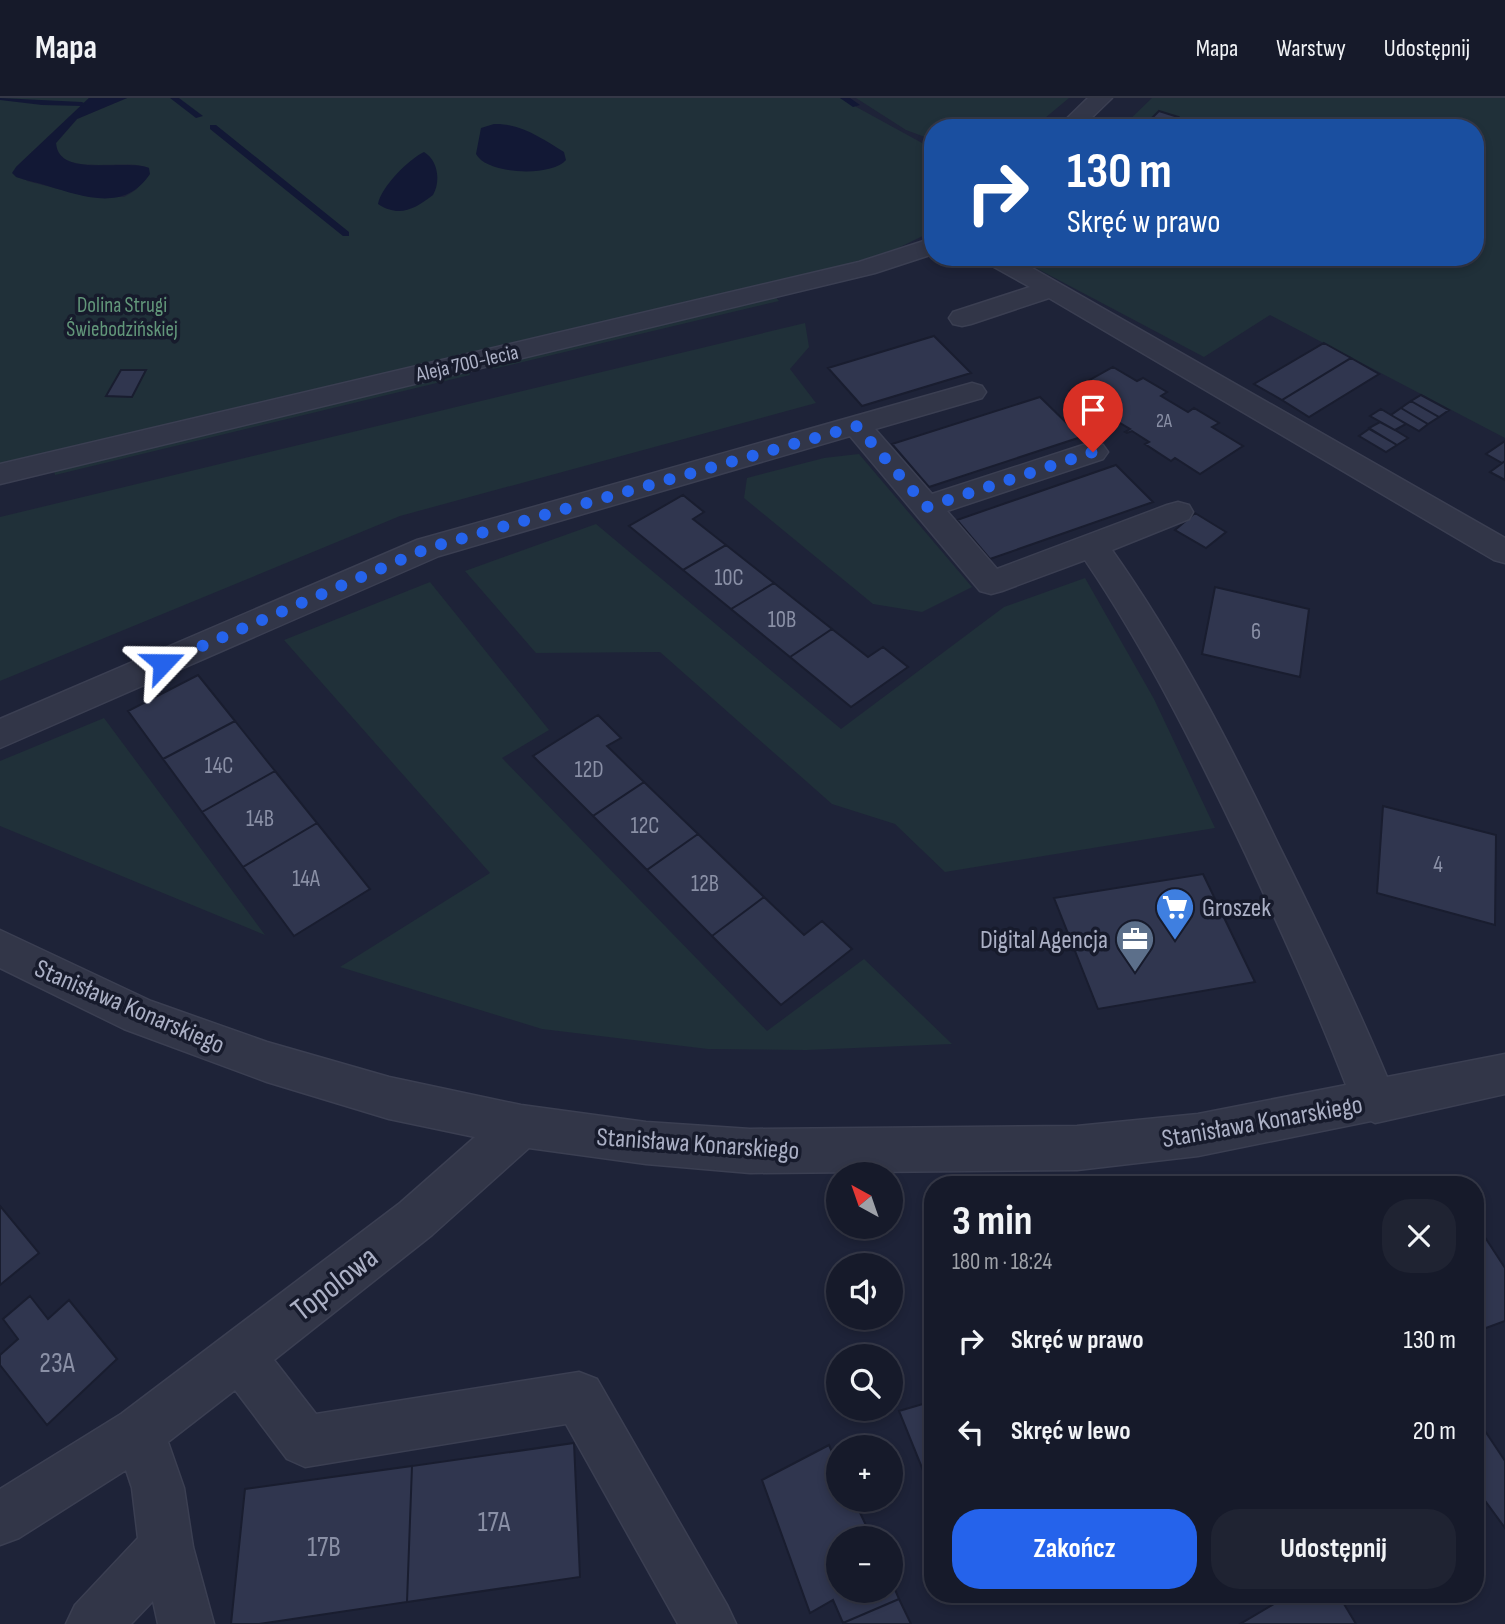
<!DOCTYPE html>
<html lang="pl">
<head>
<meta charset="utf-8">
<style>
	:root { --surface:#161a2a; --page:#1f2332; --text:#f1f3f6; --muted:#9ea1a8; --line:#353847; --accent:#2563eb }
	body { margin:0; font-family:"Sofia Sans Condensed",sans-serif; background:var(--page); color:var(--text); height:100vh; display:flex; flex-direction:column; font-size:26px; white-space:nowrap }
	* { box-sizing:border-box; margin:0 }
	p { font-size:23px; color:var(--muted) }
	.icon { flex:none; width:38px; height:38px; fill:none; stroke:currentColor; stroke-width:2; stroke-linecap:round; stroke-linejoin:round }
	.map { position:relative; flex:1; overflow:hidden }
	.panel { position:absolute; left:924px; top:1078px; width:560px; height:427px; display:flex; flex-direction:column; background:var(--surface); border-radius:28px; box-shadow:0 4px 10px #0003,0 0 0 2px var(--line) }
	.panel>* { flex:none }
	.banner { position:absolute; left:924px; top:21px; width:560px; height:147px; border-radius:28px; box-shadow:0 4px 10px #0003,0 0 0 2px var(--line); background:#1a4fa0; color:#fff; overflow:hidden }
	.needle { width:46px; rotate:320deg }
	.fabs { position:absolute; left:826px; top:1064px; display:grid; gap:14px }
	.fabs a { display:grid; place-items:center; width:77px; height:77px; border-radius:50%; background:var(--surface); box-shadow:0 4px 10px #0003,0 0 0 2px var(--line); font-size:35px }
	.pin { position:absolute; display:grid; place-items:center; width:60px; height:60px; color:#fff; margin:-72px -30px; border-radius:50% 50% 50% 0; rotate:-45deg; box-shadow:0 0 7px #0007 }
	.pin .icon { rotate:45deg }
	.me { position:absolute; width:77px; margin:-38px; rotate:67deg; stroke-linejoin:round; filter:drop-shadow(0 0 5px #0008) }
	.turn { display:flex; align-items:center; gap:24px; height:147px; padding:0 28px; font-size:32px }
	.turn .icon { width:91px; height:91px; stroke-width:2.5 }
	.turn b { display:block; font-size:49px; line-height:60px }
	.round { display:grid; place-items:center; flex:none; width:74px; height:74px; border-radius:28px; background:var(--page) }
	.headline { display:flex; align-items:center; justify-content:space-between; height:119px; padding:0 28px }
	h1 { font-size:42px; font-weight:700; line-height:52px }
	.button { display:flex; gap:14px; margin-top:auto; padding:14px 28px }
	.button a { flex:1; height:80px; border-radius:28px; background:var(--accent); color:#fff; font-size:28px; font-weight:700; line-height:80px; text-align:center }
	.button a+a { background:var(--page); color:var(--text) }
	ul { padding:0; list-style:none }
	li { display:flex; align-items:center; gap:21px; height:91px; padding:0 28px }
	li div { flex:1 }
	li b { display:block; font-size:26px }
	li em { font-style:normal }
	header { display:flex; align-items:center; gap:42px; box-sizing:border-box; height:98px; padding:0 35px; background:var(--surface); border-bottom:2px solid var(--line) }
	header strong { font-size:33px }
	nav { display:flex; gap:38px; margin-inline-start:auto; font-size:24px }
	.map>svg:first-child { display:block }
	.green { fill:#203039 }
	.water { fill:#121835 }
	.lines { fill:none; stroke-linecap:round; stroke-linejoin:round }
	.stream { fill:#121835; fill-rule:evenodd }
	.building { fill:#30364f; stroke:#191d2f; stroke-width:2 }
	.minor-casing { stroke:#3b3f52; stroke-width:3 }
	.minor { fill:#323648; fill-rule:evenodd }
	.route { stroke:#2563eb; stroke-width:12; stroke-dasharray:0 21.6 }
	.labels { text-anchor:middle; stroke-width:7; stroke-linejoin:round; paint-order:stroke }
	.far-number-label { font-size:19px; fill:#8a90a6 }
	.far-park-label { font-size:21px; fill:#62977a; stroke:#171b2c }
	.far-street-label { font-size:21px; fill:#abb0c5; stroke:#171b2c }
	.number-label { font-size:23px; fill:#8a90a6 }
	.poi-label { font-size:26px; fill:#abb0c5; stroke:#171b2c; text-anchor:start }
	.street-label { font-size:26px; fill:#abb0c5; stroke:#171b2c }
	.near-number-label { font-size:28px; fill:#8a90a6 }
	.near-street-label { font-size:32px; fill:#abb0c5; stroke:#171b2c }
</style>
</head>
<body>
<header>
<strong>Mapa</strong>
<nav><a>Mapa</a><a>Warstwy</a><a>Udostępnij</a></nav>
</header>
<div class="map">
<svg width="1505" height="1526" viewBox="0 0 1505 1526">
	<rect width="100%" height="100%" fill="#1e2338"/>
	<path class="green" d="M0 0H89L16 69 27 83 90 99H124L131 95 137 91 149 70C125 59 58 81 56 45L77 21 127 0H840L933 51V133L898 150 857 164 0 369Z
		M856 0H1069L1033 30H933V42L906 32Z
		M1152 0H1505V340L1270 217 1204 259 1015 159H1475V30H1121Z
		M773 196 779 203 493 271 489 264Z
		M805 225 809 249 790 271 816 305 400 418 0 583V419Z
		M467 268 470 277 55 377 53 367Z
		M859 356 972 489 922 514 873 506 744 400 747 380 824 360Z
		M596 426 841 631 1004 509 1085 480 1154 601 1215 730 945 774 895 726 832 706 660 554 536 555 465 473Z
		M430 484 549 632 502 660 767 933 864 861 952 946 806 952 708 951 542 931 340 869 490 775 284 542Z
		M104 620 265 837 0 728V663Z"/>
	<path class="water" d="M89 0H127L77 21 56 45C58 81 125 60 149 70L150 76C125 114 84 99 48 88 37 84 26 83 16 79L12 75 16 69Z
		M494 26C520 25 543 41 564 54L566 62C552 79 487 77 476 56L481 30Z
		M424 54C438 62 441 83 433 97 415 111 399 120 378 106 381 89 409 61 424 54Z"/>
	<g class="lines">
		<path class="stream" d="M0 0 82 4 86 6 82 8 42 7 0 2Z
			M170 0H179L203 18 196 20Z
			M840 0H850L860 7 853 9Z
			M210 27H216L349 134V138H343L210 31Z"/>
	</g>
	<path class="building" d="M1159 13 1178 19 1166 29 1148 24Z
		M934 238 971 275 862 308 828 270Z
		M1324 245 1351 260 1282 302 1254 286Z
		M1351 260 1379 276 1309 319 1282 302Z
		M1113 269 1137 283 1143 280 1167 294 1161 298 1188 314 1194 310 1219 325 1212 329 1243 348 1200 376 1175 360 1171 363 1145 346 1149 344 1132 333 1127 335 1125 334 1130 331 1113 321 1109 323 1084 307 1088 305 1070 293Z
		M121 272H146L132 299 106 298Z
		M1421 297 1449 312 1439 319 1411 303Z
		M1040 299 1081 339 929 389 892 346Z
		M1411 303 1439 319 1428 326 1401 310Z
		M1401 310 1428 326 1419 333 1391 317Z
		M1381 311 1406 326 1395 332 1370 318Z
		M1380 324 1395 332 1408 340 1397 347 1369 330Z
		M1369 331 1397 347 1386 354 1359 338Z
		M1505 343V363L1502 365 1486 356Z
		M1505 363V382L1490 374Z
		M1116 367 1153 404 990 461 957 422Z
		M683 397 704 414 693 421 726 447 683 472 629 428Z
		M1195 415 1226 434 1206 450 1175 432Z
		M726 447 774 485 731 511 683 472Z
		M774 485 832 531 790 559 731 511Z
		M1215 489 1309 511 1300 579 1202 556Z
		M832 531 868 559 883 549 908 569 851 609 790 559Z
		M198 577 235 623 163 661 128 613Z
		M598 617 621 640 607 648 644 684 593 718 533 658Z
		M235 623 275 673 202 714 163 661Z
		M275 673 317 725 243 769 202 714Z
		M644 684 698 736 647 772 593 718Z
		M1383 708 1496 737 1495 827 1377 795Z
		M317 725 370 791 294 838 243 769Z
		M698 736 764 799 712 838 647 772Z
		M1203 776 1255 884 1098 911 1054 800Z
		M764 799 804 837 822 823 852 851 781 907 712 838Z
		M0 1108 39 1155 0 1187Z
		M1475 1124 1505 1170V1223L1475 1234Z
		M30 1198 48 1221 69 1202 117 1261 47 1327 0 1267V1257L18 1241 3 1221Z
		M933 1303V1397L899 1313Z
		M1475 1318 1505 1363V1430L1475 1389Z
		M574 1345 580 1479 407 1504 412 1368Z
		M829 1347 838 1368V1402H854L872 1440H838V1493H891V1482L899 1501 843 1525 833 1502 810 1515 762 1382Z
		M412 1368 407 1504 259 1526H231L245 1391Z
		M1291 1496H1338L1356 1526H1240Z
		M899 1501 911 1526H843V1525Z"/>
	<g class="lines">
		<g class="minor-casing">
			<path id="minor" d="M1088 0H1112L1081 30H1057Z
				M933 140V156L875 175 0 386V366L859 164Z
				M981 159H1013L1505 440V465L1494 462 1049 200 971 226 962 228 953 226 949 220 953 214 1030 189 985 164Z
				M972 285 982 288 986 294 982 300 875 331 932 396 1083 347 1093 345 1103 347 1108 354 1103 361 947 413 997 471 1167 407 1178 404 1189 407 1193 414 1189 421 1112 452C1177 544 1230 646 1279 748 1317 824 1354 900 1387 979L1505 956V996L1375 1025 1371 1023 1198 1058 1077 1072 750 1075 646 1066 529 1050 432 1137 274 1262 316 1316 579 1274 597 1281 727 1507 736 1526H678L566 1326 305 1369 287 1361 235 1292 168 1344 184 1390 193 1449 214 1526H158L153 1503 131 1526H66L75 1507 138 1440 132 1390 126 1372 19 1440 0 1447V1391L121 1316 400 1105 475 1039 389 1021 267 984 124 931 0 870V832L151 903 267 944 389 979 521 1007 646 1024 750 1031 1077 1028 1198 1016 1346 987C1316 909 1281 833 1246 757 1198 656 1148 555 1085 462L1002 493 991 496 980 493 850 338 439 458 0 650V621L417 442Z"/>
		</g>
		<use href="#minor" class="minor"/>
	</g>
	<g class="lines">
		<path class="route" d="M163 565 428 450 857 328 927 409 1093 354"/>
	</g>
	<defs>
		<g id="supermarket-pin" transform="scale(2.0125)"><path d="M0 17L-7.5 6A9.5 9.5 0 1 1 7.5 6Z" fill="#3f7fe0" stroke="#171b2c"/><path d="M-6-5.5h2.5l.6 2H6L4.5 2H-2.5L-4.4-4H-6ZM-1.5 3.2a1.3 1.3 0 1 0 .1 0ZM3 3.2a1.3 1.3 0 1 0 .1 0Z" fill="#fff"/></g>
		<g id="office-pin" transform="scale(2.0125)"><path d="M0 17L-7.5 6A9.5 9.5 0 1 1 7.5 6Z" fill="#5c6f8a" stroke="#171b2c"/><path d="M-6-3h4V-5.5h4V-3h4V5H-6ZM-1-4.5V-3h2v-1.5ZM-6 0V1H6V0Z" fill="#fff"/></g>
	</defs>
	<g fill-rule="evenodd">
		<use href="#supermarket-pin" x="1175" y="809"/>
		<use href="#office-pin" x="1135" y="841"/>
	</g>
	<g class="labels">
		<g class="far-number-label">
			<text x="1164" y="329">2A</text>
		</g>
		<g class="far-park-label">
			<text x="122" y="214">Dolina Strugi<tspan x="122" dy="24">Świebodzińskiej</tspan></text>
		</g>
		<g class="far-street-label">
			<text transform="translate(467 265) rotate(-13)" y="7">Aleja 700-lecia</text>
		</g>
		<g class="number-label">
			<text x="729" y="487">10C</text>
			<text x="782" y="529">10B</text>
			<text x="1256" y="541">6</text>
			<text x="219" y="675">14C</text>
			<text x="589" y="679">12D</text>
			<text x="260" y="728">14B</text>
			<text x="645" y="735">12C</text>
			<text x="1438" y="774">4</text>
			<text x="306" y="788">14A</text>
			<text x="705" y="793">12B</text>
		</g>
		<g class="poi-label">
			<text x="1202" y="818">Groszek</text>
			<text x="1108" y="850" text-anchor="end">Digital Agencja</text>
		</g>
		<g class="street-label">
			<text transform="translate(130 908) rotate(23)" y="9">Stanisława Konarskiego</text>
			<text transform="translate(1262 1023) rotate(-10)" y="9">Stanisława Konarskiego</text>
			<text transform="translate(698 1045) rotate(4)" y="9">Stanisława Konarskiego</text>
		</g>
		<g class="near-number-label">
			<text x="57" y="1274">23A</text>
			<text x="494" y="1433">17A</text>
			<text x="324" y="1458">17B</text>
		</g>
		<g class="near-street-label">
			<text transform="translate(334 1185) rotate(-38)" y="11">Topolowa</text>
		</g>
	</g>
</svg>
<div class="fabs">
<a><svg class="needle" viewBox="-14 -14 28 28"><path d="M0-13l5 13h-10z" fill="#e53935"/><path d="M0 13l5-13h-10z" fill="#9ea1a8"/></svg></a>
<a><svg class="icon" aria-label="sound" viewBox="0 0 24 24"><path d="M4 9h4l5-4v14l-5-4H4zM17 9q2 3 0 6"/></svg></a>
<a><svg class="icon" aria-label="search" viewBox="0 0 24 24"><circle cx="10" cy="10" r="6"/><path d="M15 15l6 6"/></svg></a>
<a>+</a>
<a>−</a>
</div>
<div class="pin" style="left:1093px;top:354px;background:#d93025"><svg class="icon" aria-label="arrive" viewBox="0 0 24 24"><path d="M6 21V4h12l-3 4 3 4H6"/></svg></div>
<svg class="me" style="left:163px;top:565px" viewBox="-20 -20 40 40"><path d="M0-17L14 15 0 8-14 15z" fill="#2563eb" stroke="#fff" stroke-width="4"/></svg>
<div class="banner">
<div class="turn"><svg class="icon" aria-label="right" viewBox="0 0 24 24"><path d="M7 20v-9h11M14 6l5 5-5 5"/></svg><div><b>130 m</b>Skręć w prawo</div></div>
</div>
<section class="panel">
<div class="headline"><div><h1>3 min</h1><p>180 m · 18:24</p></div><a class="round"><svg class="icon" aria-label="close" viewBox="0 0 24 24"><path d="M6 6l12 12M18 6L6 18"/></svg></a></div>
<ul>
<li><svg class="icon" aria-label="right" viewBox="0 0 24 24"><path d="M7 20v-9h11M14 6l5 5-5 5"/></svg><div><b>Skręć w prawo</b></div><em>130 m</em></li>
<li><svg class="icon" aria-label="left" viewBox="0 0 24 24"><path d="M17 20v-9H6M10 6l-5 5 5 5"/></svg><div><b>Skręć w lewo</b></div><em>20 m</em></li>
</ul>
<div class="button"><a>Zakończ</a><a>Udostępnij</a></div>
</section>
</div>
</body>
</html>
